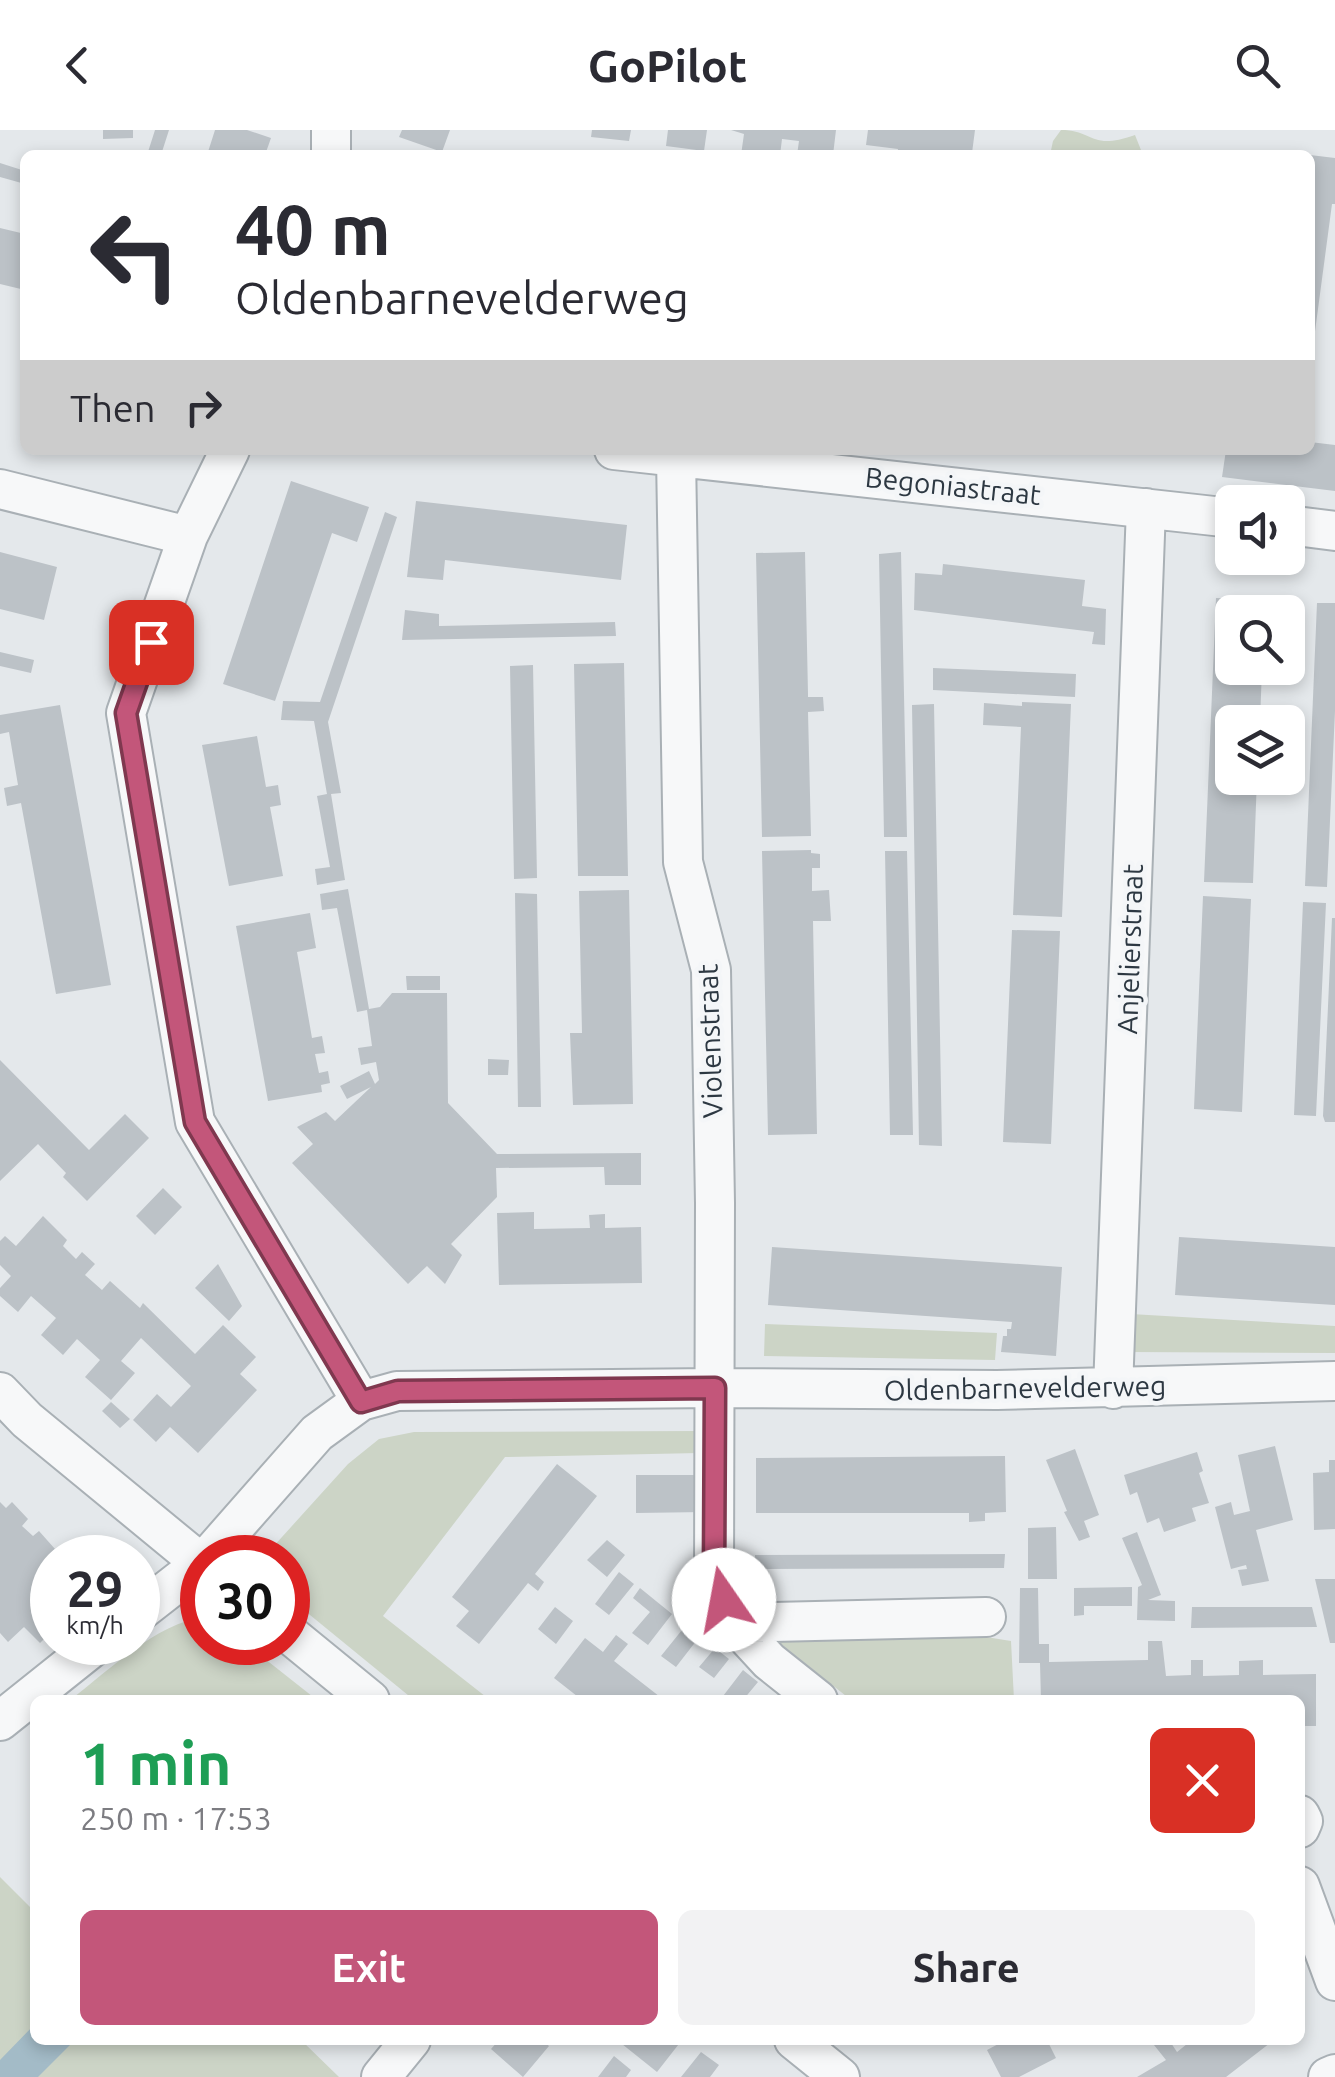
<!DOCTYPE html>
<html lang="en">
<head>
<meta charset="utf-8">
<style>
	:root { --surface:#fff; --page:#f2f2f3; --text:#2b2b33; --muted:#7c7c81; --accent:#c3567a }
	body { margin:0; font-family:Ubuntu,sans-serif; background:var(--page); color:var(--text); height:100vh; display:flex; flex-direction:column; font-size:38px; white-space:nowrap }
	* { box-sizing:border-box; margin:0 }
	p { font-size:32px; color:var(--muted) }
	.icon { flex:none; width:55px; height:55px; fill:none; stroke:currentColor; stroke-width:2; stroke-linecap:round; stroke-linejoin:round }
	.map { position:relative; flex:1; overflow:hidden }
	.sheet { position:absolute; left:30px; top:1565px; width:1275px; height:350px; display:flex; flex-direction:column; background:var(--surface); border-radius:15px; box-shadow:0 5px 15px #0003 }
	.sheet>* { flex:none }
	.banner { position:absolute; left:20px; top:20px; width:1295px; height:305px; border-radius:15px; box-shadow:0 5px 15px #0003; background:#fff; color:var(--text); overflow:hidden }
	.buttons { position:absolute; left:1215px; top:355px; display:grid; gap:20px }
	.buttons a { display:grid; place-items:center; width:90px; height:90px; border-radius:15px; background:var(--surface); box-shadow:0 5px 15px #0003; font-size:50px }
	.speed { position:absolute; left:30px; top:1405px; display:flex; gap:20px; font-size:50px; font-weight:700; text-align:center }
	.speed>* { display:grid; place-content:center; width:130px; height:130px; border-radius:50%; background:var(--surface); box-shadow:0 5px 15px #0003; line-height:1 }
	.speed small { font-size:25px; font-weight:400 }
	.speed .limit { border:15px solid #d22; background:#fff; color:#111 }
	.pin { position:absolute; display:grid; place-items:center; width:85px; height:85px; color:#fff; margin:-42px; border-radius:20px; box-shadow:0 5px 15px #0006 }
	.me { position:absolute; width:110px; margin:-55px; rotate:348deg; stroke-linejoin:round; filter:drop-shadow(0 0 8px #0008) }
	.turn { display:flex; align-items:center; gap:35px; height:210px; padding:0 50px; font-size:45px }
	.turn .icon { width:130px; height:130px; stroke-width:2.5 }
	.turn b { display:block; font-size:70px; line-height:85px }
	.then { display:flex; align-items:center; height:95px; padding:0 50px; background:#0003; gap:20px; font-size:38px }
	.round { display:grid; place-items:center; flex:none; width:105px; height:105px; border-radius:15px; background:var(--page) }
	.headline { display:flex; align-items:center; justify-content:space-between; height:170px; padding:0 50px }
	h1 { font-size:60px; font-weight:700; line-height:75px; color:#1e9e55 }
	.primary-button { display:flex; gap:20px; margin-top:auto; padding:20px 50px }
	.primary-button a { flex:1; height:115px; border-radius:15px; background:var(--accent); color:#fff; font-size:40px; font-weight:700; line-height:115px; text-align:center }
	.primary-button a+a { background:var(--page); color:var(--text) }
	header { display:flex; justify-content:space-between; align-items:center; height:130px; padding:0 50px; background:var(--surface); font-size:45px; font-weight:700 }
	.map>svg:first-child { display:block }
	.green { fill:#ccd4c6 }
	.water { fill:#a3bbc7 }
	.building { fill:#bcc2c7 }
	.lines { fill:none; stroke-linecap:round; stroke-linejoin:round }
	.minor-casing { stroke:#a9b0b5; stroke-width:42 }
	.minor { stroke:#f7f8f9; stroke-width:38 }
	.route-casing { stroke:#7f384f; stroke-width:25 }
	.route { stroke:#c3567a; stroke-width:18 }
	.labels { text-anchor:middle; stroke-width:9; stroke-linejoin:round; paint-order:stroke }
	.street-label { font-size:28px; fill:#2d3842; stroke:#f4f6f8 }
</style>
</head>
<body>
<header><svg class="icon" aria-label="back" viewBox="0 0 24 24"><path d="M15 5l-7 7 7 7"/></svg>GoPilot<svg class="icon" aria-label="search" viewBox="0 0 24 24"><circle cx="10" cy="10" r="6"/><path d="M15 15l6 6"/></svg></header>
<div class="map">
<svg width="1335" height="1947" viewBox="0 0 1335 1947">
	<rect width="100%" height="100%" fill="#e4e8eb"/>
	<path class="green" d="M1061 0C1094 0 1090 21 1135 5L1143 25H1050L1053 11Z
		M1131 1184 1335 1196V1223L1129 1222Z
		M765 1194 997 1203 995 1230 764 1226Z
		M699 1301V1323L505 1327 383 1486 490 1570H414L288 1467V1428H263L348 1334 379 1309 414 1302Z
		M202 1488V1512L245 1513 317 1570H70C106 1543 158 1492 202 1488Z
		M986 1507 1011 1511 1014 1570H851L776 1510Z
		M0 1747 35 1782V1910H301L339 1947H0Z"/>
	<path class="water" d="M35 1894V1910H75L38 1947H0V1930Z"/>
	<path class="building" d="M103 0H133V8L103 9Z
		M155 0H169L161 25H147Z
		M215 0H247L271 8 265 25H207Z
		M402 0H450L442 22 399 7Z
		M592 0H631L629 11 591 7Z
		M668 0H707L704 21 666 16Z
		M731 0H836L833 25H797L799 11 782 9 780 25H741L744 4Z
		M868 0H975L972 23 961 22V25H897L898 19 866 15Z
		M1310 25 1335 28V74H1332L1312 224Z
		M0 33 25 41V54L0 47Z
		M0 98 25 104V160L0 154Z
		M1310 312 1335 315V361L1222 347 1226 320H1310Z
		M291 351 369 377 357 412 332 403 275 571 223 554Z
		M416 371 627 395 621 450 445 430 443 450 407 447Z
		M385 382 397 387 328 592 341 663 331 664 345 750 317 755 315 739 330 737 317 666 327 664 314 591 281 590 283 571 320 572Z
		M0 422 57 437 44 490 0 479Z
		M805 422 808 564V567H823L824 581 808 582 811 706 762 707 756 423Z
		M901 422 907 707H884L879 424Z
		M943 434 1085 450 1082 476 1106 479 1105 515 1092 514 1094 502 914 480 915 443 942 445Z
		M1216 468 1265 470 1264 482H1232V538H1262L1260 592H1232V648H1257L1253 753 1204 752Z
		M1317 473H1335V581L1327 757 1305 756Z
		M405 480 439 484V496L615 492 616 506 402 510Z
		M0 522 34 530 31 543 0 536Z
		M624 533 628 746H578L574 534Z
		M533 535 537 748 514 749 510 536Z
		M933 538 1076 544 1075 567 933 560Z
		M1022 572 1071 574 1062 787 1013 785 1021 597 983 595 984 573 1022 576Z
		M934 574 942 1016 919 1015 912 575Z
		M60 575 111 855 56 864 21 673 7 676 4 658 18 655 9 602 0 604V585Z
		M257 606 266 657 278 655 281 675 270 677 283 746 229 756 202 615Z
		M811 720V723L820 724V738H812V761L829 760 831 791H813L817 1004 768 1005 762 721Z
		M885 721H907L913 1005H890Z
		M348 759 369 879 380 877 392 863H447L448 973 497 1024 641 1023V1055H605L604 1037 496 1038 497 1067 451 1114 462 1125 445 1154 427 1136 408 1154 292 1033 313 1014 297 997 326 982 335 991 371 957 347 969 340 956 369 941 375 954 379 950 376 932 361 935 358 918 372 916 367 880 357 882 337 778 322 780 320 764Z
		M629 760 633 974 573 975 570 903H582L579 761Z
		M515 763 537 764 541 977H518Z
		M1203 766 1251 769 1242 982 1194 979Z
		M1303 772 1326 773 1316 986 1294 985Z
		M310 783 316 818 297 822 312 908 322 906 325 923 315 924 319 943 328 941 330 953 321 955 322 962 268 971 236 796Z
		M1332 788H1335V992H1325L1323 986Z
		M1012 800 1060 801 1051 1014 1003 1012Z
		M406 846H440V860H407Z
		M488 929 509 930 508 945H488Z
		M0 930 89 1020 125 984 149 1008 87 1071 63 1047 66 1043 38 1014 0 1051Z
		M163 1058 182 1077 155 1105 136 1086Z
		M534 1082V1099L590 1098 589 1085 605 1084V1098L641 1097 642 1153 499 1155 497 1083Z
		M43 1086 67 1110 63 1116 76 1129 82 1122 95 1134 85 1145 102 1160 110 1151 140 1178 143 1173 195 1224 223 1195 256 1227 240 1244 257 1260 198 1323 170 1297 156 1312 133 1290 157 1264 171 1277 191 1256 141 1208 121 1231 135 1243 111 1270 85 1247 100 1230 77 1209 63 1225 41 1205 56 1188 31 1166 18 1182 0 1166V1158L11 1146 0 1135V1111L5 1106 16 1116Z
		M1179 1107 1335 1117V1175L1175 1165Z
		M772 1117 1062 1137 1056 1226 1001 1222 1003 1206H1007V1199H1011L1012 1192 768 1175Z
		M218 1134 242 1176 229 1191 195 1158Z
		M111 1272 130 1289 120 1298 102 1281Z
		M1275 1316 1293 1390 1256 1400 1269 1451 1242 1456 1238 1440 1247 1439 1246 1435 1231 1439 1215 1377 1231 1372 1234 1385 1250 1381 1238 1325Z
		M1075 1319 1099 1385 1084 1391 1090 1407 1079 1411 1064 1382 1067 1381 1046 1330Z
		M1197 1322 1203 1341 1199 1343 1209 1373 1192 1378 1196 1391 1164 1402 1159 1388 1147 1393 1137 1362 1130 1365 1124 1345Z
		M1005 1326 1006 1382 985 1383V1391L969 1392V1383H756V1328Z
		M1329 1330H1335V1399L1314 1400 1313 1343 1329 1342Z
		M557 1334 597 1366 535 1444 544 1452 538 1461 528 1453 479 1514 456 1496 469 1481 452 1467Z
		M636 1345H705V1382L636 1383Z
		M0 1372 6 1378 12 1372 28 1389 22 1396 33 1406 39 1401 55 1419 49 1425 52 1428V1501L40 1513 24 1497 8 1512 0 1503Z
		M1056 1397 1057 1449H1028V1398Z
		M1137 1402 1161 1465 1148 1470 1175 1471V1491L1137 1490 1138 1457 1142 1455 1122 1408Z
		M607 1410 625 1425 607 1447 587 1430Z
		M1005 1424 1004 1438 755 1439V1425Z
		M619 1442 634 1454 609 1485 595 1474Z
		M1315 1449H1335V1513H1330Z
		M1132 1457V1476H1084V1485L1074 1486V1458Z
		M640 1458 672 1484 648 1515 632 1503 650 1482 633 1468Z
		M1020 1458H1038L1039 1514H1049V1532L1148 1530V1511H1162L1166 1546 1191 1545V1530H1203V1546L1239 1545V1531L1263 1530V1545L1316 1544V1596H1300V1570H1041L1040 1533H1019Z
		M555 1477 573 1491 556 1514 538 1499Z
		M1192 1477H1312L1317 1497 1191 1498Z
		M686 1495 700 1506 676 1537 661 1526Z
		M616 1505 628 1514 614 1531 664 1570H582L554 1548 585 1508 603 1522Z
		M715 1518 729 1529 714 1548 699 1537Z
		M743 1540 758 1552 743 1570H720Z
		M499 1910H542L549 1916 523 1947 491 1919Z
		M617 1910H682L657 1942Z
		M1006 1910H1047L1056 1928 1019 1947H1001L987 1920Z
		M1160 1910H1169L1177 1922 1192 1910H1274L1226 1947H1137L1166 1930 1154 1915Z
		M701 1922 719 1935 710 1947H681Z
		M614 1926 631 1940 626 1947H598Z"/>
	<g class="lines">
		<g class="minor-casing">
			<path id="minor" d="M331 25V0
				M230 320 188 406 126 583 195 992 361 1271
				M614 320 1232 388
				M676 327 683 732 711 840 715 1073 714 1447 734 1493 986 1487
				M0 359 188 406
				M1288 395 1335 401
				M1113 1259 1146 378
				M0 1262 27 1290 202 1434
				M207 1428 317 1303 361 1271 397 1261 715 1258 997 1260 1335 1251
				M138 1483 202 1433
				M734 1493 769 1531 818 1570
				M288 1503 370 1570
				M0 1591 99 1512
				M1300 1685 1303 1691 1300 1698
				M1300 1756 1335 1851
				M794 1910 840 1947
				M381 1947 411 1910
				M1328 1947 1335 1944"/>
		</g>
		<use href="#minor" class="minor"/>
	</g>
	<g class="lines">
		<g class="route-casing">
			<path id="route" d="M151 512 126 583 195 992 361 1272 398 1261 715 1258 714 1447 724 1470"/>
		</g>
		<use href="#route" class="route"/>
	</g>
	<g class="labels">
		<g class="street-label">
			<text transform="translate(953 356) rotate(6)" y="10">Begoniastraat</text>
			<text transform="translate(1130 819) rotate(-88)" y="10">Anjelierstraat</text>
			<text transform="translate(710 911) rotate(-92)" y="10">Violenstraat</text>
			<text transform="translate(1025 1258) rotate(-1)" y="10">Oldenbarnevelderweg</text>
		</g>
	</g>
</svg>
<div class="buttons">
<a><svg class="icon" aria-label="sound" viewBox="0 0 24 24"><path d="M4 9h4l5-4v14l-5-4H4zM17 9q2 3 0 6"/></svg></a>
<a><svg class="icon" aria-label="search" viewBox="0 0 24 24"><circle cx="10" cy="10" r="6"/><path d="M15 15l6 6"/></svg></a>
<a><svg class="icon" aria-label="layers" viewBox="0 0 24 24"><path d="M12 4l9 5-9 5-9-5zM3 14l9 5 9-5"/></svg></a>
</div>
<div class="speed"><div>29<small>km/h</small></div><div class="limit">30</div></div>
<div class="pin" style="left:151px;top:512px;background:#d93025"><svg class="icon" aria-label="arrive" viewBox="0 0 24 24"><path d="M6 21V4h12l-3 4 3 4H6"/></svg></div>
<svg class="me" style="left:724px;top:1470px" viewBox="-20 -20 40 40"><circle r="19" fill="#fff"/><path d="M0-13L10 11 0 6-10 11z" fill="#c3567a"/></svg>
<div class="banner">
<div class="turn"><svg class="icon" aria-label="left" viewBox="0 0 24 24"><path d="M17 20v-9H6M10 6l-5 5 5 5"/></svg><div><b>40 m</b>Oldenbarnevelderweg</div></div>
<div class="then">Then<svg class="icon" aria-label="right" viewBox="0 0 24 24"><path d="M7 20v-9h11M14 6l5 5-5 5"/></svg></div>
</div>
<section class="sheet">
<div class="headline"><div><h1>1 min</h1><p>250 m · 17:53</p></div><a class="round" style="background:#d93025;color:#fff"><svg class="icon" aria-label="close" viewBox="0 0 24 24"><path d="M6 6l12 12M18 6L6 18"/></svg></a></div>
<div class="primary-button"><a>Exit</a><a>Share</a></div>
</section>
</div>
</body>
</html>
